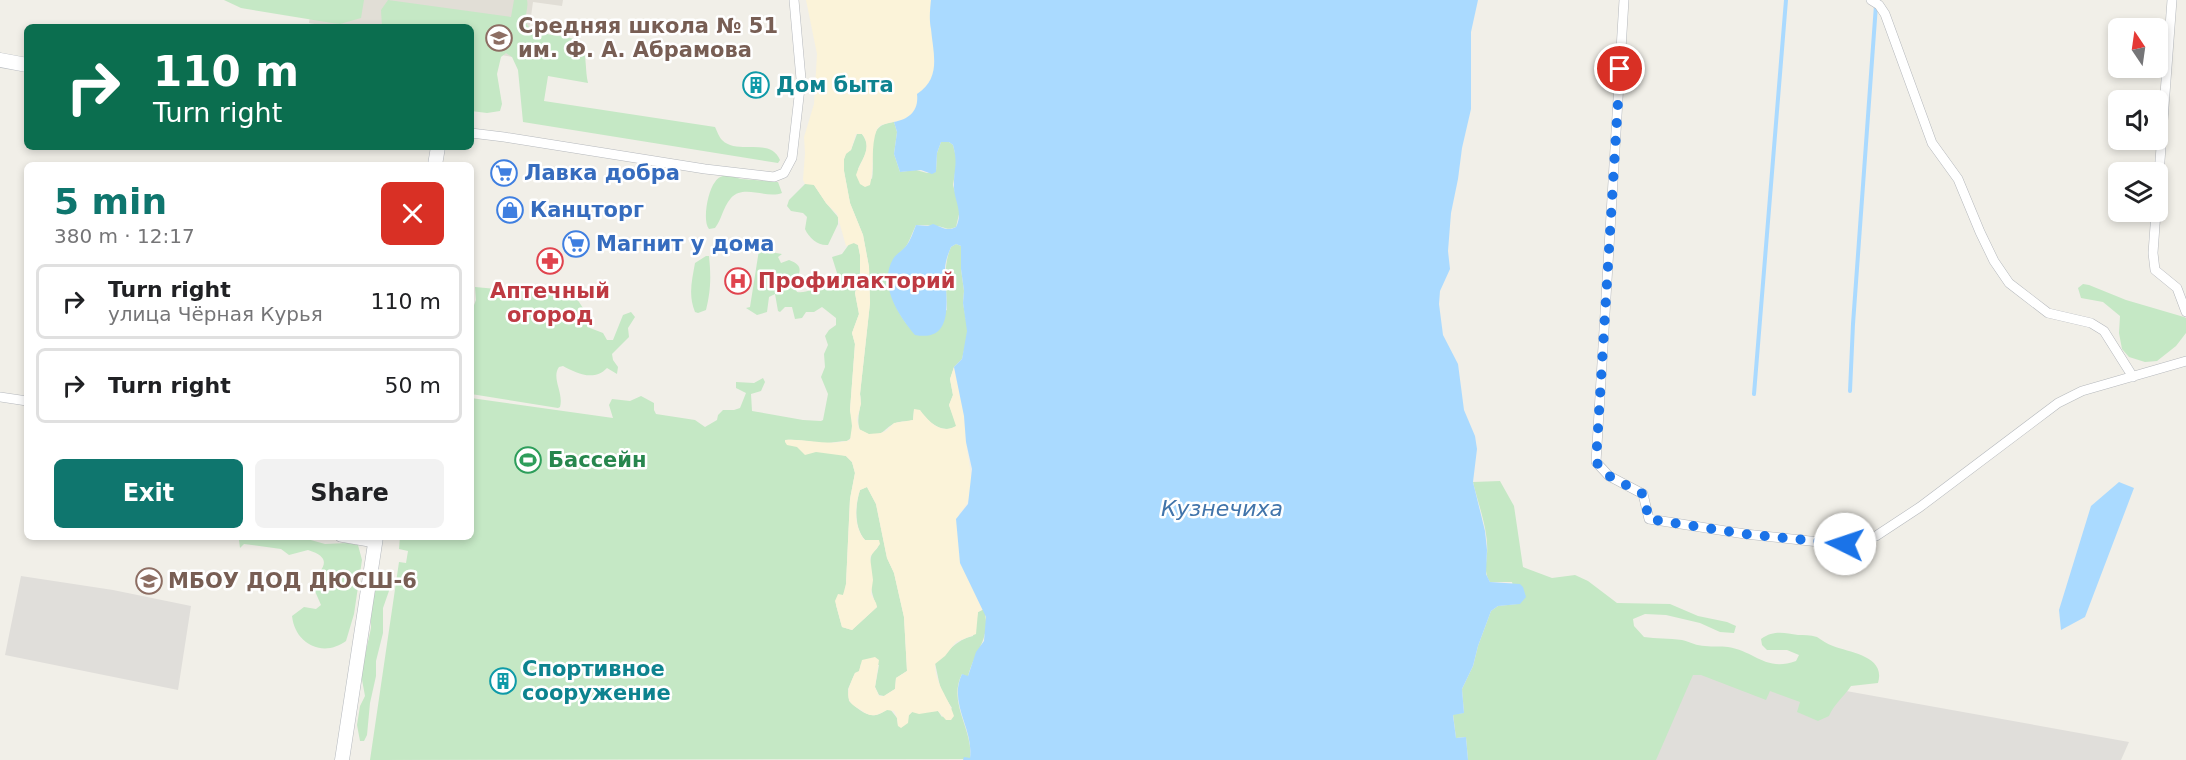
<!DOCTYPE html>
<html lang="en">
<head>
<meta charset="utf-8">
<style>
	:root { --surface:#fff; --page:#f2f2f2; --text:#202124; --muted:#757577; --line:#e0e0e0; --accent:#0f766e }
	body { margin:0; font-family:"DejaVu Sans",sans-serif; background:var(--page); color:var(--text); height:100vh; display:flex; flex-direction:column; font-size:22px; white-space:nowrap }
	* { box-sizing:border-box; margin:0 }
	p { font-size:20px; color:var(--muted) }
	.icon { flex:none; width:33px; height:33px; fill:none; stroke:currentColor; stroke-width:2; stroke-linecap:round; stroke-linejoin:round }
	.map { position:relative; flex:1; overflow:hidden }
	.details { position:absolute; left:24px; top:162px; width:450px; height:378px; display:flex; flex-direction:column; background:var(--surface); border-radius:9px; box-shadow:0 3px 9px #0003 }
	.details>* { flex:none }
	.guide { position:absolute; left:24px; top:24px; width:450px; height:126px; border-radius:9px; box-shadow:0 3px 9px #0003; background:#0b6e4f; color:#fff; overflow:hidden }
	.needle { width:39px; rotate:347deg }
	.fabs { position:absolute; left:2108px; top:18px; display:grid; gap:12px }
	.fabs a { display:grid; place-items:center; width:60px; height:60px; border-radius:9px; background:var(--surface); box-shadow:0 3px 9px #0003; font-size:30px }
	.pin { position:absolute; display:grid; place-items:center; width:51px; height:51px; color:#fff; margin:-26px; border:3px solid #fff; border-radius:50%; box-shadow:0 2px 6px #0007 }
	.me { position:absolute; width:66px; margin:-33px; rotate:274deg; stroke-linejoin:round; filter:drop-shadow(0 0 4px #0008) }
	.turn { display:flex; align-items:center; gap:21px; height:126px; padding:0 30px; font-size:27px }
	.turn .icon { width:78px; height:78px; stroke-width:2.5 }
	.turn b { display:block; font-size:42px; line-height:51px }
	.round { display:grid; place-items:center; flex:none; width:63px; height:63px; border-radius:9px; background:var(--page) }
	.head { display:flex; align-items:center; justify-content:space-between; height:102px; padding:0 30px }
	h1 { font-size:36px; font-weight:800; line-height:45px; color:var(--accent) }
	.primary-button { display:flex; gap:12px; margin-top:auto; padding:12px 30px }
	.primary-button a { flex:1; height:69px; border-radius:9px; background:var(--accent); color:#fff; font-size:24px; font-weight:800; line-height:69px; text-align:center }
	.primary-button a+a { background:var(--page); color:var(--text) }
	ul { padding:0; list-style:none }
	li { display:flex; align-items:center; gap:18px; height:75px; margin:0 12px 9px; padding:0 18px; border:3px solid var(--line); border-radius:9px }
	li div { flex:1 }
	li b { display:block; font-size:22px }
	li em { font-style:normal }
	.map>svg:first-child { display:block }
	.industrial { fill:#e0deda }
	.education { fill:#e1ded6 }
	.green { fill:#c5e8c5 }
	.sand { fill:#fbf3d9 }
	.water { fill:#aadaff }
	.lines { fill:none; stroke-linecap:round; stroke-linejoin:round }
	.stream { stroke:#aadaff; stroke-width:4 }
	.street-casing { stroke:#b5b8bc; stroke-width:10 }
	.secondary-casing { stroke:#b6babf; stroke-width:15 }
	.street { stroke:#fff; stroke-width:9 }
	.secondary { stroke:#fff; stroke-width:14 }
	.route { stroke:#1a73e8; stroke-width:10; stroke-dasharray:0 18 }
	.labels { text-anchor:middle; stroke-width:5; stroke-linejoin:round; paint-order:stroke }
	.education-label { font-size:21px; font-weight:bold; fill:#785e54; stroke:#fff; text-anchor:start }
	.culture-label { font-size:21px; font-weight:bold; fill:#0d838f; stroke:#fff; text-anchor:start }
	.shop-label { font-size:21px; font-weight:bold; fill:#366cbe; stroke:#fff; text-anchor:start }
	.health-label { font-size:21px; font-weight:bold; fill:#be3a42; stroke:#fff; text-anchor:start }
	.leisure-label { font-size:21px; font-weight:bold; fill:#27864d; stroke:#fff; text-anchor:start }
	.water-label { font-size:22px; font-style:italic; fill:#4174aa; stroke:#fff }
</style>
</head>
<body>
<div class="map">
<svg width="2186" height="760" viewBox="0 0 2186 760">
	<rect width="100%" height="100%" fill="#f1efe8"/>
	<path class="industrial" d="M21 576 113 590 191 606 178 690 5 655Z
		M1519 632 2129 742 2121 760H1525Z"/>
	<path class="education" d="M312 0H563L562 6 533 2 525 59 471 50V27H331L309 23Z"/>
	<path class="green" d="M224 0H364L361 18 340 24 332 23 241 8Z
		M388 0 511 17 514 0H527C529 7 524 17 526 23 533 39 575 32 582 45 587 56 585 71 588 83L548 76 544 101 715 127C717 131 719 137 722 140 738 156 770 136 780 160L778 163 523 122 518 70 512 57 506 53 501 57 497 74 502 104 500 111 487 113 471 111V27H382L381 10Z
		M894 122 897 132 894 154 900 172 916 170 927 173 936 172 937 153 941 142H949L953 145 957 161 953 185 960 210 956 227C947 231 945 227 937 226 930 225 922 225 916 225 913 231 911 237 908 243 905 250 896 254 893 261 882 283 895 309 909 327L947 310C947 289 942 267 951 247L956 244 961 246V269L964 291 963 303 967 325V337L962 359 954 367 950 379 953 395 949 405 957 426C942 435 929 422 920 411L914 410 913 420C908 422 903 421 899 422 883 425 883 444 860 430 855 417 863 406 860 394L870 303 869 267 863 235 850 203 844 171V159L846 153 851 150 857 134H862C872 147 864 156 858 169L872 179C876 157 862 125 894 122Z
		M728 175 741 179 778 182 782 193C766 199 744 184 731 198 722 209 722 219 715 228L709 229C702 221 708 190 715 182 718 177 722 176 728 175Z
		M811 183 814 185 826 203 838 217V224L828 245C818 246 809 238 805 229L807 217 803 213 791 211 787 206 789 200 805 184Z
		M850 243H854L858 245 860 255V275L855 293 859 314 852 333 855 344 850 410 853 424 851 438 847 441C839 441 829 444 821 443 809 442 798 439 786 440L846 456 852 462 855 473 850 499 846 584 845 592 836 605 842 627 852 630 877 607C870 591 867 570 872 553 877 549 880 547 878 540H865C854 527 855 506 860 490L867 487 876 504 887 558 894 573 904 617 907 671 896 678 895 689 884 696 879 695 875 687 879 665 861 664 859 672 855 673 848 689 849 701C856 707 866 717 876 715 882 714 884 710 890 709L897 718 898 726 912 712 938 711 942 717 952 708 941 691 935 663C947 652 956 640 973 636L978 612 984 609C992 640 974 650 968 677L962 674C947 703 974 730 970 759L370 760 399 562 406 563 408 551 399 549 400 537H471V398L613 418 609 405 612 399 630 401 641 396 654 403V410L656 414 695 420 705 427 717 420 718 415 723 410H734L740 408 746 393 736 388V382L754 383 763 378 765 382 761 391 751 394 752 411 803 420 821 421 823 420 828 394 821 377 825 367 824 354 828 345 825 336 829 330 836 325V318L822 307 814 312H806L802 318 795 319 792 307H785L780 312 778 311 775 294 769 297 767 312 757 315 746 308 750 307 759 250 782 254 778 257 781 263 789 260C808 267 796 275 795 288L797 292C803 293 806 291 812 290 831 288 828 291 837 273L832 257 842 254Z
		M706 256H709C711 276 711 290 706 310L698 313 695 312C688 295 692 280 695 263Z
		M2083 284 2089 285 2126 300 2184 317 2186 318V333L2176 346 2157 361 2145 362 2129 357 2122 349 2119 333 2120 316 2103 302 2081 298 2078 288Z
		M475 287 575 296 583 308 590 328 603 333 607 340H613L623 315 631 312 635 317 628 328 629 337 612 354 613 360 618 367 617 374 607 368C594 382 576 373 563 366L559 367C551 378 564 393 560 407L558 408 471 394V313L476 300Z
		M1500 481 1514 506 1523 567 1552 578 1575 575 1588 581 1617 603 1670 604 1698 616 1727 622 1736 626 1734 633 1720 632 1700 623 1666 615 1645 614 1633 619 1634 626 1644 637C1656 639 1669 638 1682 640 1690 642 1697 646 1705 646 1713 647 1721 646 1728 647 1755 651 1765 672 1796 661L1799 655 1787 650H1767L1762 645 1761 639C1774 630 1784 633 1798 635 1804 635 1810 635 1817 637 1822 640 1827 644 1833 646 1851 653 1886 656 1878 683L1851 686C1843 698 1834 704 1829 716L1818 721 1797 712 1800 702 1770 691 1766 700 1701 675H1693L1656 760H1468L1466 737 1456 738 1453 714 1464 713 1462 689 1473 666 1478 646 1491 611 1498 606 1517 604 1512 582H1490C1484 573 1486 565 1487 554 1489 531 1478 504 1473 482Z
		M242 537H300L325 544 347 543 358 545 362 560 354 614 346 641C323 658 295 644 292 616L304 607 316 609 321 605 311 582C323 569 334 558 308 550L289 555 281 549 244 544 240 548 239 540Z
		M384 571H387L390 577V588L383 608V633L376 661V676L370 703 367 735 364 741H360L357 725 360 706 365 696 361 674 371 628V613L377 579Z"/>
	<path class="sand" d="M806 0H931L930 18 934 46V74L918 99 917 105 911 116 905 119 881 125 877 129C870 147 875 166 870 185L865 187 860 184 856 175C861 160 873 148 862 134H856L851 150 846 154 844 159V171L850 203 863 235 869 267 870 303 860 394 861 404 857 419 859 429 869 434 881 433 886 431 894 423 913 420 914 409 920 410C929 422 941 435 956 426L949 405 953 395 950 379 954 367C957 383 962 398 964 414 965 423 965 432 966 442 968 463 980 497 959 513L960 563 984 609 978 612 976 634 956 642 945 656 935 664C935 684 949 698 954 716L951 720H946L938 711 919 714 912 712 909 715 908 723 901 728 898 726 897 718 894 711 887 710C876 716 871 718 861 710 858 708 855 707 853 705 843 697 851 682 855 673L859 671 862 660 875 657 879 660 875 687 879 696H884L895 689 896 678 907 671 904 617 894 573 887 558 876 504 867 487 860 490C855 505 853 527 865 540H879L880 544 870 557 873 580 871 594 876 603 877 607 852 630 842 627 835 601 838 594 843 595 846 584 850 499 855 473 852 462 846 456 816 452 805 455 797 447 787 445 785 442V440C806 438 829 447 850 440L852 426 850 410 855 344 852 333 859 314 855 293 860 275V255L858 245 854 243 846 246 837 214 826 203 814 185 805 184 803 180 805 153 804 137 814 104 817 54Z"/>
	<path class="water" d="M931 0H1478L1471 32V109L1462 148 1458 179 1451 213 1448 251 1450 269 1440 291 1439 304 1443 335 1458 364 1464 410 1475 436 1477 449 1473 482 1485 531 1487 550 1486 574 1490 582 1520 584 1523 587 1526 597 1520 604 1498 606 1491 611 1478 646 1473 666 1462 689 1464 713 1453 715 1456 738 1466 737 1468 760H963L964 757 970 758C974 729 948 703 962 674L968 676 976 652 984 641 986 617 960 563 956 519 968 504 972 469 966 442 964 416 954 367 962 359 967 331 963 303 964 291 961 269V246L956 244 951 247C948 254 945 262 945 270 945 294 957 343 915 335 899 316 878 285 893 259 896 254 902 251 906 246 911 240 913 232 916 225L928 226 933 224C942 227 946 232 956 227 964 211 953 200 954 184 954 167 958 164 953 145L949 142H941L937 153 936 172 932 174 921 170 900 172 894 154 897 132 894 122C909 119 919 111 917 94 942 78 933 53 931 29 929 19 930 10 931 0Z
		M2119 482 2134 488 2085 617 2061 630 2059 610 2091 506Z"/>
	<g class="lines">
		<path class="stream" d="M1850 391 1853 324 1876 5
			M1754 394 1786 0"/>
		<g class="street-casing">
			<path id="street" d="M1624 0 1596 462 1609 476 1643 494 1649 519 1745 534 1819 542 1845 544 1876 536 1920 507 2058 403 2082 391 2186 361
				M1871 0 1879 5 1885 14 1932 143 1958 179 1980 232 1994 261 2009 283 2048 313 2091 323 2104 331 2133 377
				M471 133 504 137 705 169 774 177 784 173 792 158 801 79 794 0
				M2157 201 2172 0
				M2156 212 2153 253 2155 270 2177 288 2186 312
				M0 397 27 401
				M340 537 375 543"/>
		</g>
		<g class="secondary-casing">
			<path id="secondary" d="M0 60 27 65
				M435 165 438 147
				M342 760 376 537"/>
		</g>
		<use href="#street" class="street"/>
		<use href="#secondary" class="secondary"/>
	</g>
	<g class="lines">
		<path class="route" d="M1620 69 1596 462 1609 476 1643 494 1649 519 1745 534 1845 544"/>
	</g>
	<defs>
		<g id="school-ring" transform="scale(1.35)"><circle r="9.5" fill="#fff" stroke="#8d6e63" stroke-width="1.5"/><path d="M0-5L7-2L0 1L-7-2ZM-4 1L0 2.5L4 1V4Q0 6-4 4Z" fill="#8d6e63"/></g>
		<g id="building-ring" transform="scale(1.35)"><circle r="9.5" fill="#fff" stroke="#0f9aa8" stroke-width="1.5"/><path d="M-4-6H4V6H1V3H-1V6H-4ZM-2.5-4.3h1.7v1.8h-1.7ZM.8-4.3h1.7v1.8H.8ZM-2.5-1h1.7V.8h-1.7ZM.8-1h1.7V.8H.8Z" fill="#0f9aa8"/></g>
		<g id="supermarket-ring" transform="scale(1.35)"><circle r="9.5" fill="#fff" stroke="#3f7fe0" stroke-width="1.5"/><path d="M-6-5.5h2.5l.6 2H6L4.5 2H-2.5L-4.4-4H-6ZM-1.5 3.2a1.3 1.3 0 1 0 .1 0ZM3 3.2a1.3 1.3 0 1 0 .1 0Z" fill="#3f7fe0"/></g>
		<g id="shop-ring" transform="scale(1.35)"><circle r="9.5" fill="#fff" stroke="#3f7fe0" stroke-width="1.5"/><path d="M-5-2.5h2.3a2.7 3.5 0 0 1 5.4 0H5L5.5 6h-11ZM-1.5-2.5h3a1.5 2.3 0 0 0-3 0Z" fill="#3f7fe0"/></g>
		<g id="pharmacy-ring" transform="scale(1.35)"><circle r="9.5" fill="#fff" stroke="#e0444e" stroke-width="1.5"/><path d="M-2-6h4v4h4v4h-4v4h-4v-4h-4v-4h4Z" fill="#e0444e"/></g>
		<g id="hospital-ring" transform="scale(1.35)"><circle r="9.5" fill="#fff" stroke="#e0444e" stroke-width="1.5"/><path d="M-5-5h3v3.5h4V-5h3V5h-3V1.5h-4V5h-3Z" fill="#e0444e"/></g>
		<g id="stadium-ring" transform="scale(1.35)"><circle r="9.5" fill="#fff" stroke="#2e9e5b" stroke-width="1.5"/><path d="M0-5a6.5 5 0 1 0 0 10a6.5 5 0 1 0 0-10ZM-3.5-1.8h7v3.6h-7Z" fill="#2e9e5b"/></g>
	</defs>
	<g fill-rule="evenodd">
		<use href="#school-ring" x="499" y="38"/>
		<use href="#building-ring" x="756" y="85"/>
		<use href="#supermarket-ring" x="504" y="173"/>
		<use href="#shop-ring" x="510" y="210"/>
		<use href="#supermarket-ring" x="576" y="244"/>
		<use href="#pharmacy-ring" x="550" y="261"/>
		<use href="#hospital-ring" x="738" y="281"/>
		<use href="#stadium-ring" x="528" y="460"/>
		<use href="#school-ring" x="149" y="581"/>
		<use href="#building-ring" x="503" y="681"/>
	</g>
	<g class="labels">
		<g class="education-label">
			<text x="518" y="33">Средняя школа № 51<tspan x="518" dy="24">им. Ф. А. Абрамова</tspan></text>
			<text x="168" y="588">МБОУ ДОД ДЮСШ-6</text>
		</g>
		<g class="culture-label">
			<text x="776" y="92">Дом быта</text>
			<text x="522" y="676">Спортивное<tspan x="522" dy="24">сооружение</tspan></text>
		</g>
		<g class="shop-label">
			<text x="524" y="180">Лавка добра</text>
			<text x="530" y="217">Канцторг</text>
			<text x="596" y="251">Магнит у дома</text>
		</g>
		<g class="health-label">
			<text x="758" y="288">Профилакторий</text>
			<text x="550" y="298" text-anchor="middle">Аптечный<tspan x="550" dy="24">огород</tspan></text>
		</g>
		<g class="leisure-label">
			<text x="548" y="467">Бассейн</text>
		</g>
		<g class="water-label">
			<text x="1222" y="516">Кузнечиха</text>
		</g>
	</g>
</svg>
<div class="fabs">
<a><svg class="needle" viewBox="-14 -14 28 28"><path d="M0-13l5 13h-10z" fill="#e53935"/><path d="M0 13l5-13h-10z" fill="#757577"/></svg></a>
<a><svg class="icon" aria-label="sound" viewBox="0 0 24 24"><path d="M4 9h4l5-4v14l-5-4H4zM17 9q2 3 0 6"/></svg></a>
<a><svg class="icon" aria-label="layers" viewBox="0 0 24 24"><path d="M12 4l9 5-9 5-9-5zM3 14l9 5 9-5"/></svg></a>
</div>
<div class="pin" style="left:1620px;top:69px;background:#d93025"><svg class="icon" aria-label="arrive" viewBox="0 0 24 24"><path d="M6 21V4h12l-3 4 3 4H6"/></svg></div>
<svg class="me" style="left:1845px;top:544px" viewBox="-20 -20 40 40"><circle r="19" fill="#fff"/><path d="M0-13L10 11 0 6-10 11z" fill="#1a73e8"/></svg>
<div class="guide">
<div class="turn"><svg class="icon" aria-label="right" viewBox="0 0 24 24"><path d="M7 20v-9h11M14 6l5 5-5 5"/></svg><div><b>110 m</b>Turn right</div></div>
</div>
<section class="details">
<div class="head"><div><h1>5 min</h1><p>380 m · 12:17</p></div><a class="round" style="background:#d93025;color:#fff"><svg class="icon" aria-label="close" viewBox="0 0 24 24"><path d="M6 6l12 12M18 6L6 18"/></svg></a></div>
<ul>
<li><svg class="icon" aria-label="right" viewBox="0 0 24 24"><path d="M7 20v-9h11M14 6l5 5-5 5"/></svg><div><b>Turn right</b><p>улица Чёрная Курья</p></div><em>110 m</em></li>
<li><svg class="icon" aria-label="right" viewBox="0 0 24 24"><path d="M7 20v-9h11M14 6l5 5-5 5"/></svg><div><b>Turn right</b></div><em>50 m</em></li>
</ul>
<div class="primary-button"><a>Exit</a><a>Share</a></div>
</section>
</div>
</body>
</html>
